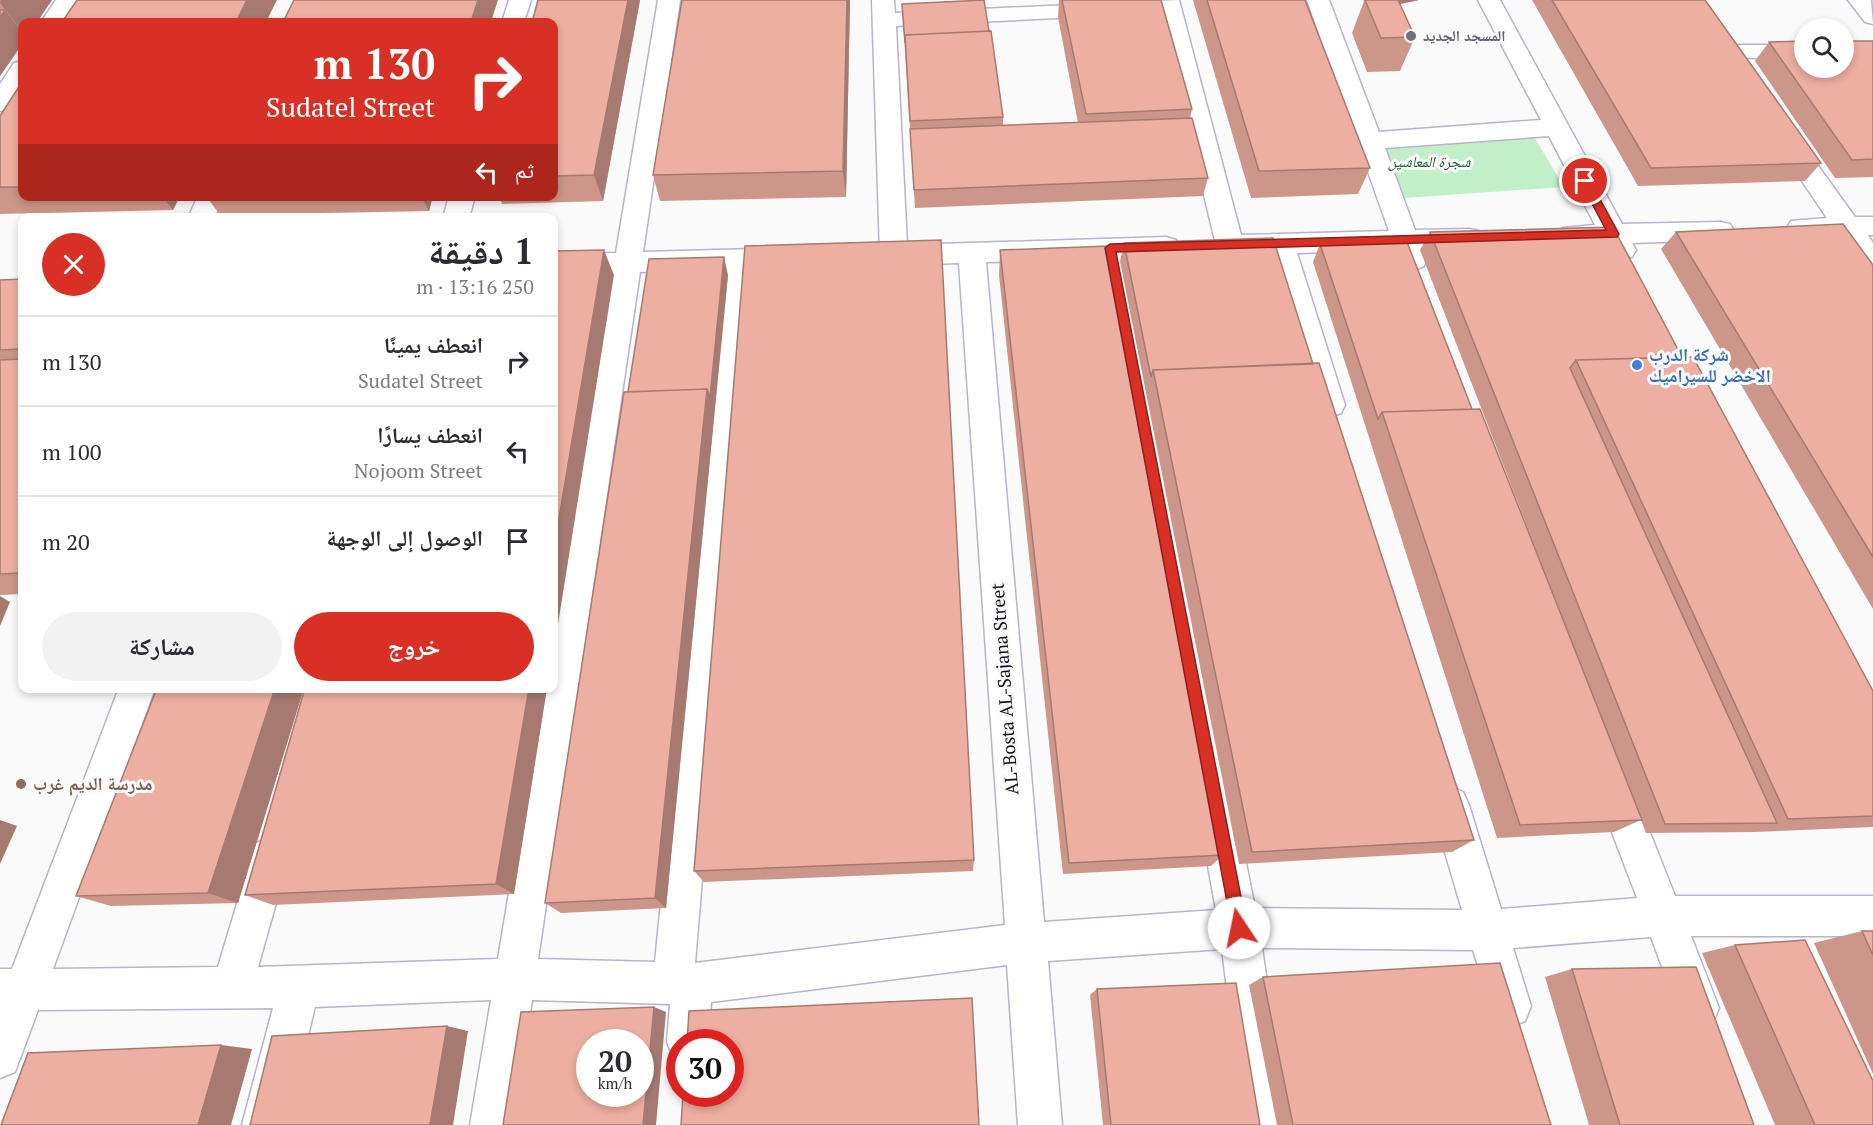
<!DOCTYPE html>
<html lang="ar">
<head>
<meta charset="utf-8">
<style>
	:root { --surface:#fff; --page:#f2f2f3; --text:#2b2b33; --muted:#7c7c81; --line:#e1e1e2; --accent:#d93025 }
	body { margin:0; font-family:"PT Serif","Noto Naskh Arabic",serif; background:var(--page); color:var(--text); direction:rtl; height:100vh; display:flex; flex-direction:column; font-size:22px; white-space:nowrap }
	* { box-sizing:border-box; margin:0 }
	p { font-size:20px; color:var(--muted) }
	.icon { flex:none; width:33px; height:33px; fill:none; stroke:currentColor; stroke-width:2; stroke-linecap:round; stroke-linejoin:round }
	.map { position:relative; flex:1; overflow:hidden; direction:ltr }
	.sheet { position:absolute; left:18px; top:213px; width:540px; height:480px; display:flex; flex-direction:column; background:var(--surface); border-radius:12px; box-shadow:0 3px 9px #0003; direction:rtl }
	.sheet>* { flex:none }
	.banner { position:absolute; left:18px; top:18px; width:540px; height:183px; border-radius:12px; box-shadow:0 3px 9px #0003; direction:rtl; background:#d93025; color:#fff; overflow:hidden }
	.controls { position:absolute; left:1794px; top:18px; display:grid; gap:12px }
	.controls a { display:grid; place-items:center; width:60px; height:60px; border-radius:50%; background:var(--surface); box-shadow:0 3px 9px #0003; font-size:30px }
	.speed { position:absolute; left:576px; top:1029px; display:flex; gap:12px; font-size:30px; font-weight:700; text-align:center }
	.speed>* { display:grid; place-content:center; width:78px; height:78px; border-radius:50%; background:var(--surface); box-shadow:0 3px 9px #0003; line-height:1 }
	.speed small { font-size:15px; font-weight:400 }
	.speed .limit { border:9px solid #d22; background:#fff; color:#111 }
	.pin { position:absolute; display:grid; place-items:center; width:51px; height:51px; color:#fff; margin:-26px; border:3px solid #fff; border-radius:50%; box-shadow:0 2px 6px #0007 }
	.me { position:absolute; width:66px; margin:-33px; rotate:349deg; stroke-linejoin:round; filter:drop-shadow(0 0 4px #0008) }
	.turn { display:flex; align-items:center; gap:21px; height:126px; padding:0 24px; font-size:27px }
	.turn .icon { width:78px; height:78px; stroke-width:2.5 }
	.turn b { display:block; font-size:42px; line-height:51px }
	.then { display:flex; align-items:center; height:57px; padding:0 24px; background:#0003; gap:12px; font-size:22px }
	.round { display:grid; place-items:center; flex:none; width:63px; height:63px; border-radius:32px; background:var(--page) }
	.overview { display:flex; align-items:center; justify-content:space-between; height:102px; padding:0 24px }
	h1 { font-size:36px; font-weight:700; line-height:45px }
	.button { display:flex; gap:12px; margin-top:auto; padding:12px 24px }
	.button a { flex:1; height:69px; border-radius:36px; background:var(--accent); color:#fff; font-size:24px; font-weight:700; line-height:69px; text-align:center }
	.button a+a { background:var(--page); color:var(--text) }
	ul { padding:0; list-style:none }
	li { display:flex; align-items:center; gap:18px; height:90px; padding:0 24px; border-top:2px solid var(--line) }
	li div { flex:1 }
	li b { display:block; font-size:22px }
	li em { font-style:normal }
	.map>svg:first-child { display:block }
	.green { fill:#c1f0c8 }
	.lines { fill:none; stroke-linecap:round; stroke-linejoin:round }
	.minor-casing { stroke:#bab1d1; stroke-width:3 }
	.minor { fill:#fff; fill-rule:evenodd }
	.wall { fill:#cc968a }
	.shaded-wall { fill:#a67a71 }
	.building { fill:#edafa1; stroke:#a67a71; stroke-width:1.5; fill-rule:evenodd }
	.route { fill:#d93025; stroke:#8d1f18; stroke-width:1.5 }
	.worship-dot { fill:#6b7280; stroke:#fafafa; stroke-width:2 }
	.shop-dot { fill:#3f7fe0; stroke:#fafafa; stroke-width:2 }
	.education-dot { fill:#8d6e63; stroke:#fafafa; stroke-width:2 }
	.labels { text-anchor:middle; stroke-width:6; stroke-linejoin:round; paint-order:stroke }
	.far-worship-label { font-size:15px; font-weight:bold; fill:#5b616d; stroke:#fafafa; text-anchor:start }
	.far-park-label { font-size:15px; font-style:italic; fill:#155d2b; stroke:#fafafa }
	.shop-label { font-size:18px; font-weight:bold; fill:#366cbe; stroke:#fafafa; text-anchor:start }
	.street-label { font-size:18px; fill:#13101b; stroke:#fafafa }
	.education-label { font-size:18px; font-weight:bold; fill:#785e54; stroke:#fafafa; text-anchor:start }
</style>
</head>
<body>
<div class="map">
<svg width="1873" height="1125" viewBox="0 0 1873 1125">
	<rect width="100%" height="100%" fill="#fafafa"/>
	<path class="green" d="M1524 120 1564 187 1404 198 1371 131Z"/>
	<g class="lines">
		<g class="minor-casing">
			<path id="minor" d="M56 0H78L63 22H41Z
				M509 0H531L524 22H502Z
				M658 0H680L643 252 789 248 799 251 803 258 799 265 753 269 695 963 1005 925 959 263 894 265 884 262 880 255 872 0H894L895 13 1179 0 1241 235 1389 231 1307 0H1329L1379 132 1541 120 1478 0H1500L1622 224 1721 222 1730 224 1734 231 1730 238 1721 240 1632 243 1636 250 1632 257 1622 260 1612 257 1605 244H1572L1563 242 1559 235 1563 228 1595 225 1549 136 1385 148 1415 230 1469 229 1479 231 1482 238 1479 245 1422 249 1427 260 1423 267 1413 270 1403 267 1396 250 1297 253 1345 405 1341 413 1330 417 1319 413 1271 253 1230 255 1220 252 1216 245 1160 13 896 26 907 245 1166 237 1176 240 1180 247 1176 254 1125 258 1255 908 1462 910 1431 805 1437 792 1450 786 1463 792 1469 805 1501 909 1637 898 1594 785 1600 772 1613 767 1626 772 1675 896H1873V936H1691L1719 1008 1713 1023 1698 1029 1683 1023 1651 937 1513 948 1531 1006 1525 1021 1510 1027 1495 1021 1473 950 1262 948 1288 1125H1244L1222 949 1048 961 1062 1125H1018L1007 965 711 1002 709 1042H680V1059L673 1057 667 1042 670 1004 532 1000 514 1125H470L491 1000 315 1007 286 1125H242L273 1008 38 1010 15 1072 0 1078V969H12L119 688H155L53 969 218 967 251 857 256 843 270 838 284 843 289 857 258 967 498 959 543 688H554V625L612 272 554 274V254L616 253ZM1098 259 1216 910 1044 922 986 262ZM725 269 655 962 538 959 640 272Z
				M1848 0H1871L1873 24 1865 22Z
				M1726 45H1804V59L1718 57 1714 52 1718 47Z
				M22 61V86L9 109 0 111V84L14 63Z
				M1784 129 1793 131 1855 217H1873V235H1868L1873 243V273L1863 270 1840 236 1800 237 1791 235 1787 228 1791 221 1827 218 1772 137 1775 131Z
				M198 196H224L214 218H188Z
				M449 196H475L469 218H443Z"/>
		</g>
		<use href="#minor" class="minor"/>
	</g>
	<path class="wall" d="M0 0H52L37 22H22V44L0 76Z
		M538 0H640L603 201 502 204 499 196H554V22Z
		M850 0 846 197 660 201 653 175Z
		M1059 0H1161L1192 109 1190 118 1208 178 1203 196 915 208 902 4 1003 117V125L1078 123 1058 17Z
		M1193 0H1305L1370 168 1358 194 1251 198Z
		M1363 0H1419L1400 4 1415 37 1400 71 1367 72 1352 33 1364 1Z
		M1532 0H1705L1821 163 1805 181 1638 186Z
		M1873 41V177L1835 178 1755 61 1769 42Z
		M22 82V196H180L173 210 0 214V116Z
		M206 196H433L429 211 220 215Z
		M1430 232 1682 357 1873 691V827L1754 832 1646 833 1641 820 1614 832 1497 838 1313 262 1320 244 1472 409 1583 671 1420 250Z
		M1676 232 1873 265V609L1661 249Z
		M1124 243 1313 364 1474 840 1452 852 1239 864 1120 261Z
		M1000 250 1223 855 1211 866 1063 874 999 275Z
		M728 275 666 908 561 913 545 903 628 392Z
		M22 279V594L0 595V280Z
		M157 688H304L238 903 111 906 76 896Z
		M305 688H547L514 894 273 905 245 895Z
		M974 860 973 871 704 882 694 871Z
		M1862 931H1873V1074L1814 943Z
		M1735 945 1873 1125H1775L1702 953Z
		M1572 969 1754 1125H1589L1545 977Z
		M1263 977 1551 1125H1277L1249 985Z
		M1097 989 1260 1125H1103L1090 995Z"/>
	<path class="shaded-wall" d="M1 0H52L37 22H22V31L0 3Z
		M247 0H277L266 22H236Z
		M478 0H498L491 22H471Z
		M628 0H640L603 201 594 175Z
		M847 0H850L846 197 843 171Z
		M1375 0H1419L1371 10Z
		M5 10 22 32V44L0 76V17Z
		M162 196H180L173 210Z
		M421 196H433L429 211Z
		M604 250 614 275 554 649V548Z
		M724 257 728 275 666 908 655 898 707 389Z
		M0 596 10 602 0 626Z
		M275 688H304L238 903 208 893Z
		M529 688H547L514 894 496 884Z
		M0 820 17 826 0 864Z
		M654 1007 666 1012 656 1125H643Z
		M447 1026 468 1031 453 1125H430Z
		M221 1045 252 1049 231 1125H198Z"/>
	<path class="building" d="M77 0H247L236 22H62Z
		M294 0H478L471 22H283Z
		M538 0H628L594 175 554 176V22H532Z
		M682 0H847L843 171 653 175Z
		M984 0 989 31 905 35V43L902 4Z
		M1062 0H1161L1192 109 1086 114Z
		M1207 0H1305L1370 168 1259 171Z
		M1365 0H1398L1415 37 1381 38Z
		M1552 0H1705L1821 163 1651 168Z
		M0 10H5L0 17Z
		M991 31 1003 117 910 121 905 35Z
		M1804 41V68H1844V41H1873V159L1852 160 1769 42Z
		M22 82V187H0V116Z
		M1192 118 1208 178 914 190 910 129Z
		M1843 224 1873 265V557L1676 232Z
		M1613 227 1682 357 1576 360 1570 368 1777 823 1665 824 1430 232Z
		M1273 238 1313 364 1153 370 1151 377 1124 243Z
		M941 240 974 860 694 871 745 246Z
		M1407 242 1472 409 1382 412 1378 419 1320 244Z
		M1109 246 1223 855 1069 863 1000 250Z
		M604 250 554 548V251Z
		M724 257 710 397 707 389 628 392 649 259Z
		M22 279V349L0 350V280Z
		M1693 357 1873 691V816L1788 819 1576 360Z
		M22 359V573L0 574V360Z
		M1319 363 1474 840 1252 852 1153 370Z
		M707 389 655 898 545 903 624 392Z
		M1480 409 1642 820 1520 825 1382 412Z
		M157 688H275L208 893 76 896Z
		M305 688H529L496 884 245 895Z
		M1862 931H1873V955Z
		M1805 940 1873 1081V1125H1815L1735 945Z
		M1500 963 1551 1125H1293L1263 977Z
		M1696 967 1754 1125H1620L1572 969Z
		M1236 983 1260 1125H1111L1097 989Z
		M972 998 979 1125H681L683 1094H730V1042H687L689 1011Z
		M654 1007 643 1125H503L521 1012ZM590 1042H640V1094H590Z
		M447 1026 430 1125H250L272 1036Z
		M221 1045 198 1125H1L28 1053Z"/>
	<path class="route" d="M1585 177 1590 181 1619 234 1617 237 1116 252 1247 928 1245 934 1239 936 1233 934 1105 248 1110 244 1606 230 1580 181Z"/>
	<circle class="worship-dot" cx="1411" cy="36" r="6"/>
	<circle class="shop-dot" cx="1637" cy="365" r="6"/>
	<circle class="education-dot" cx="21" cy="784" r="6"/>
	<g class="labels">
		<g class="far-worship-label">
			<text x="1423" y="41">المسجد الجديد</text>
		</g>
		<g class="far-park-label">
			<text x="1429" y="167">شجرة المعاشين</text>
		</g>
		<g class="shop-label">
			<text x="1649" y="361">شركة الدرب<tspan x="1649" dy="21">الاخضر للسيراميك</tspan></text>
		</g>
		<g class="street-label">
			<text transform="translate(1005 689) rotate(-94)" y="6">AL-Bosta AL-Sajana Street</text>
		</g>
		<g class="education-label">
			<text x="33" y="790">مدرسة الديم غرب</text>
		</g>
	</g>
</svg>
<div class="controls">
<a><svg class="icon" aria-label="search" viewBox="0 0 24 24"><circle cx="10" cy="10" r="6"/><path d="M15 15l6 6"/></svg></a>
</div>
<div class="speed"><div>20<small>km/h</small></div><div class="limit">30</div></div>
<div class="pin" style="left:1585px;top:181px;background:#d93025"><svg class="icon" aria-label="arrive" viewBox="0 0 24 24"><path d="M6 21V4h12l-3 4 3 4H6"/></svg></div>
<svg class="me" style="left:1239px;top:928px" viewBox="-20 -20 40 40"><circle r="19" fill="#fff"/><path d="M0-13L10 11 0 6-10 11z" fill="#d93025"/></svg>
<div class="banner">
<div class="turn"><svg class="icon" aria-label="right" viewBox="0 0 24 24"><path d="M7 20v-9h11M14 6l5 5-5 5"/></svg><div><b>130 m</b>Sudatel Street</div></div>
<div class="then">ثم<svg class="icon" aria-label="left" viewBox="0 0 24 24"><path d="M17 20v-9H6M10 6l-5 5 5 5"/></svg></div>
</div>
<section class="sheet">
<div class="overview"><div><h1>1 دقيقة</h1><p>250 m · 13:16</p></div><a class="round" style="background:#d93025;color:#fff"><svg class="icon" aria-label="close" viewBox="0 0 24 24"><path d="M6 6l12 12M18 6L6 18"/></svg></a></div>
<ul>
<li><svg class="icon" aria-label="right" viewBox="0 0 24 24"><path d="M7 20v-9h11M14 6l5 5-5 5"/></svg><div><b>انعطف يمينًا</b><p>Sudatel Street</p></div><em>130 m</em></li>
<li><svg class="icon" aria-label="left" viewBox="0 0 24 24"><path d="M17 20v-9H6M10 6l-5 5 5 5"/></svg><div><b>انعطف يسارًا</b><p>Nojoom Street</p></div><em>100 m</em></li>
<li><svg class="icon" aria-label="arrive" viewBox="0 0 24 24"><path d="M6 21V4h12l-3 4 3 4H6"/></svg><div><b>الوصول إلى الوجهة</b></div><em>20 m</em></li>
</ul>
<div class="button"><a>خروج</a><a>مشاركة</a></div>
</section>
</div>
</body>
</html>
